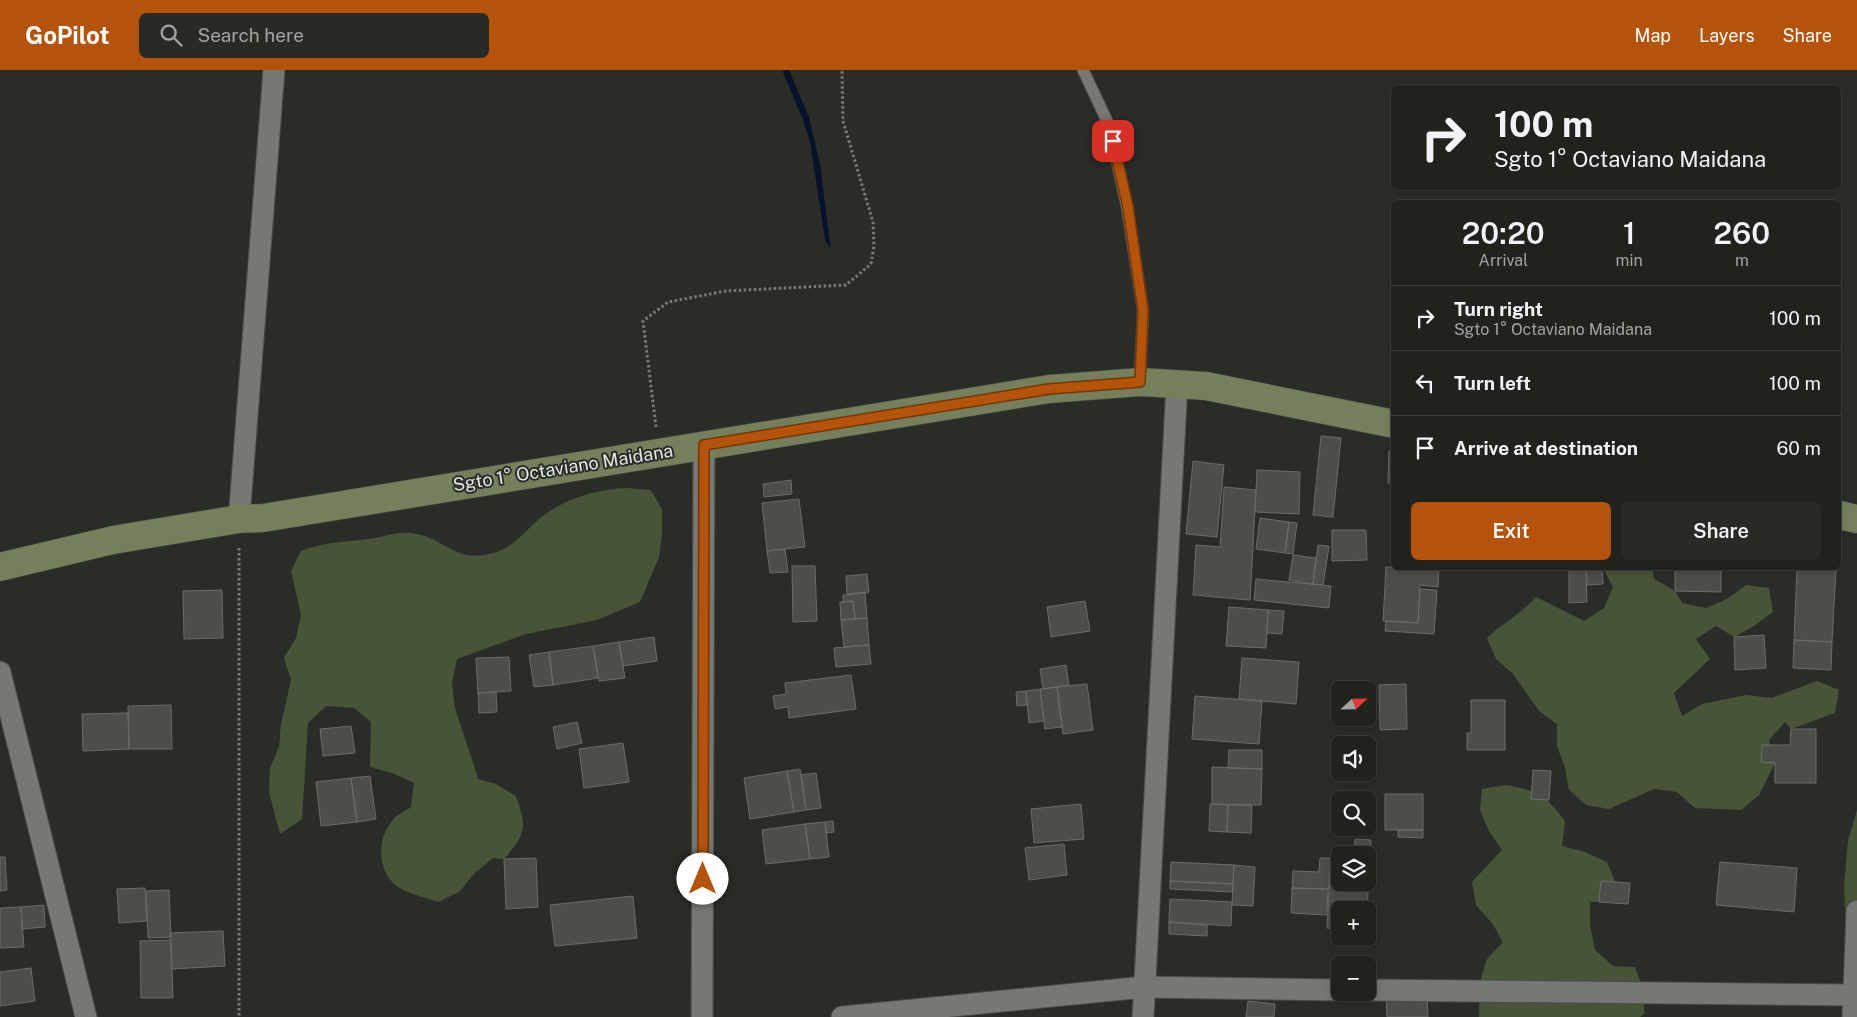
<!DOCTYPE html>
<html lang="en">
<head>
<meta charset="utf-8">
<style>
	:root { --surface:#20221d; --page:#282a26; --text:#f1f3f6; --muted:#a2a4a4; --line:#3d3f3b; --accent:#b45309 }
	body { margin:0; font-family:"Public Sans",sans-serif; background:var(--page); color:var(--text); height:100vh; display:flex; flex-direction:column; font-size:19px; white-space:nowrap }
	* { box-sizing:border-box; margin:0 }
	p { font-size:16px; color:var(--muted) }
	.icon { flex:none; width:28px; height:28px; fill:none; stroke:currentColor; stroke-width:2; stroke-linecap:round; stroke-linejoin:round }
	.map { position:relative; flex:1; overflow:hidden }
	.sheet { position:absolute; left:1391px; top:130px; width:450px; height:370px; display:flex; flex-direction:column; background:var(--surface); border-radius:8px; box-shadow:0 2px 8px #0003,0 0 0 1px var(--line) }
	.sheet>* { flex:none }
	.hud { position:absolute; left:1391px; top:15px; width:450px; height:105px; border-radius:8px; box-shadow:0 2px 8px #0003,0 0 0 1px var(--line); background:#20221d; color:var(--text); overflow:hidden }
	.needle { width:32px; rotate:68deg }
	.fabs { position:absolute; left:1331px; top:611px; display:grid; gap:10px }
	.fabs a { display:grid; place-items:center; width:45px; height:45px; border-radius:8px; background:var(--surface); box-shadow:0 2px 8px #0003,0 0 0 1px var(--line); font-size:25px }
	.pin { position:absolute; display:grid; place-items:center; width:42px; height:42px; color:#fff; margin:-21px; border-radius:10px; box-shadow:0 2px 8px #0006 }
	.me { position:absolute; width:55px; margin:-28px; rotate:0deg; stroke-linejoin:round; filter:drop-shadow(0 0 4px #0008) }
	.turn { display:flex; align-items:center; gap:18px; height:105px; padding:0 20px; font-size:22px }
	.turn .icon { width:65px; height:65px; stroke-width:2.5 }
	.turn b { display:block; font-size:35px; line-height:42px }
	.eta { display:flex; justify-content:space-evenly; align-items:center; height:85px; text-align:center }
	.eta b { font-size:30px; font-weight:600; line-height:35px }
	.button { display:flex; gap:10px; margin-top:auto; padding:10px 20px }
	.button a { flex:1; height:58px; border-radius:8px; background:var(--accent); color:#fff; font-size:20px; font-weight:600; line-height:58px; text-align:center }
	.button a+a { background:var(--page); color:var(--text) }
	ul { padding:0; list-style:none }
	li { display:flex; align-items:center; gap:15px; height:65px; padding:0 20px; border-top:1px solid var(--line) }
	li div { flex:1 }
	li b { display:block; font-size:19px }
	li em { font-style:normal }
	header { display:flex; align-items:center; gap:30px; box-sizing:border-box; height:70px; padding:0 25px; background:var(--accent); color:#fff }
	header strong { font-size:24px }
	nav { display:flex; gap:28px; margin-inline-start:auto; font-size:18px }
	.search { width:350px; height:45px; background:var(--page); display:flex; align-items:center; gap:12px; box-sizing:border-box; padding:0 18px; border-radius:8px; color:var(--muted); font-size:19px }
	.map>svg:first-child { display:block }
	.green { fill:#485438 }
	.water { fill:#08132b }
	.building { fill:#4c4f49; stroke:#6a6d66 }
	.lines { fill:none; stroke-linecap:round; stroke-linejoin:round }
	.lane-casing { stroke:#494b47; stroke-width:13 }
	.street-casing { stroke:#494b47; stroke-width:23 }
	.secondary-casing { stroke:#494b47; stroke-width:29 }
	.path { stroke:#797b76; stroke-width:3; stroke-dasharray:2.5 2.5; stroke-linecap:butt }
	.lane { stroke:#767972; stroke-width:11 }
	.street { stroke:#767972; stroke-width:21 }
	.secondary { stroke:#73805b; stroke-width:28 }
	.route-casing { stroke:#753606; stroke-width:12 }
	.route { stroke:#b45309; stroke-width:9 }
	.labels { text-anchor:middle; stroke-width:4; stroke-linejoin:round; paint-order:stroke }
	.street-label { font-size:18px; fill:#e4e6e2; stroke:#2a2d27 }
</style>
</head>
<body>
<header>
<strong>GoPilot</strong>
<div class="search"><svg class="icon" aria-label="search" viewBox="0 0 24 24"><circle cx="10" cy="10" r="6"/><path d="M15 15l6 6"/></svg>Search here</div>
<nav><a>Map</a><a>Layers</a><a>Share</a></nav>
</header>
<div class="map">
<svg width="1857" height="947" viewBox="0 0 1857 947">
	<rect width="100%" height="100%" fill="#2a2d27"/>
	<path class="green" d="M627 418 651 420 662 440V464L659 487 640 532 597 550 526 564 457 589 452 613 455 638 478 708H475L496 714 516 726C527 757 526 764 504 789L493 788 474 804 459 822 438 832C425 827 402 823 392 812 377 795 378 768 392 751 396 745 406 741 411 737L414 713 392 703 370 697 371 652 354 638 326 636 308 653 302 749 280 764 269 722 270 698 279 677 281 654 291 610 284 588 296 568 301 545 291 501 301 481C325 472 344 472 368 469 386 467 399 460 417 464 443 469 455 490 484 485 511 481 520 466 539 449 563 429 597 419 627 418Z
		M1603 498H1652L1654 509 1675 521 1682 533 1706 538 1727 529 1746 515 1769 518 1773 542 1754 556 1734 567 1716 556 1696 569 1710 589 1674 623 1682 646 1702 634 1746 625 1771 628 1817 611 1839 620 1835 643 1791 659 1785 652 1769 670 1775 693 1759 725 1741 740 1695 738 1677 722 1654 719 1609 739 1586 735 1569 720 1565 698 1557 676V654L1539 641 1513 604 1496 589 1487 568C1503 553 1522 543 1536 527L1584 551 1604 538 1613 517Z
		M1506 715C1538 721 1546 725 1565 751L1562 776 1585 782 1607 792 1616 814 1599 832H1590V855L1595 880 1613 896 1635 897 1644 921V944L1640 947H1479L1480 911 1487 889 1503 872 1492 853 1476 835 1472 812 1502 780 1489 761 1480 740 1482 719Z
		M1857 740V862L1846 863 1844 816 1848 770Z"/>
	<path class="water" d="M782 0H789L809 47 820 94 831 180 825 170 810 72 803 50Z"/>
	<path class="building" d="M1321 366 1341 368 1333 447 1313 445Z
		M1389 381H1394V413H1388Z
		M1193 391 1224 395 1217 467 1186 464Z
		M1257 400 1300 402 1299 444 1255 442Z
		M791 410 792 424 764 427 763 414Z
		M1224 417 1256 420 1250 530 1193 525 1196 475 1220 477Z
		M799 429 805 477 767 481 762 433Z
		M1260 448 1289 452 1285 483 1256 479Z
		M1289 452 1297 453 1293 484 1285 483Z
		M1332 460H1366L1367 490 1332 491Z
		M1318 475 1329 476 1323 515 1313 514Z
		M785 479 788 502 770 503 767 481Z
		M1293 485 1316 488 1313 514 1289 510Z
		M792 496H815L817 551 793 552Z
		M1386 497 1439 500 1438 517 1420 515 1418 553 1383 551Z
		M1569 498H1586L1587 532 1569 533Z
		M1586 498H1602L1603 514 1587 515Z
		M1675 498H1721V522L1675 521Z
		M1797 498 1836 500 1832 572 1794 570Z
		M867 504 869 522 847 524 846 506Z
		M1256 509 1331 516 1329 538 1254 530Z
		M1420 519 1437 520 1434 564 1385 561 1386 551 1418 553Z
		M222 520 223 568 184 569 183 521Z
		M865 523 867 548 855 549 853 531 843 532V525Z
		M853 531 855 549 841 550 840 532Z
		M1085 531 1090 561 1051 567 1047 537Z
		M1229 537 1268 540 1266 578 1226 576Z
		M1268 540 1284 541 1282 564 1267 563Z
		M867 548 869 575 844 577 841 550Z
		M1764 565 1766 598 1735 600 1734 567Z
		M654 567 657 591 623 596 619 572Z
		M1794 570 1832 572 1831 600 1793 598Z
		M619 572 625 608 599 611 593 576Z
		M869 575 871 594 836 597 834 578Z
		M593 576 598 608 553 615 549 582Z
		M549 582 553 615 534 617 529 585Z
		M509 587 511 621 478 623 476 588Z
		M1242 588 1299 592 1296 634 1239 629Z
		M1066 595 1069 615 1043 619 1040 599Z
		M851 605 856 639 789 648 788 637 775 639 773 626 786 624 785 613Z
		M1087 614 1093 660 1063 664 1057 617Z
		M1406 614 1407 659 1380 660 1379 615Z
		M1057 617 1062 657 1045 659 1040 619Z
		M1040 619 1044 651 1029 653 1026 621Z
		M1026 621 1027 635 1017 636 1016 622Z
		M496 622 497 642 479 643 478 623Z
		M1195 626 1262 631 1259 674 1192 669Z
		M1471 630H1505V680H1467V663H1471Z
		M171 635 172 679H129L128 636Z
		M128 643 129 679 83 681 82 644Z
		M577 652 582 673 557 679 553 657Z
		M351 656 355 683 323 686 320 659Z
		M1791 659H1816V713H1775V693L1761 692 1762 675H1790Z
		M623 673 629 712 584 718 579 679Z
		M1229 680H1262V699L1228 698Z
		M1212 697 1262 699 1261 735 1212 734Z
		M800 699 806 740 794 742 787 701Z
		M1533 700 1551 701 1549 730 1531 729Z
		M787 701 794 742 750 749 744 708Z
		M816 703 821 738 806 740 801 705Z
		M370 706 376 749 357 752 351 708Z
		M351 708 357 752 321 756 316 712Z
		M1385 724H1423V760H1385Z
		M1081 734 1084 769 1034 773 1031 739Z
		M1210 734 1228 735 1227 762 1209 761Z
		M1228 735H1252L1251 763 1227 762Z
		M833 751 834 762 826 763 825 752Z
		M825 752 829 787 810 789 805 754Z
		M805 754 810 789 766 794 762 760Z
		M1398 760H1423V768L1398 767Z
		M1355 769 1371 770 1370 790H1368V785H1354Z
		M1064 774 1067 805 1029 810 1025 778Z
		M0 787H5L7 820 0 821Z
		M536 788 538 837 506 839 504 789Z
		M1320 788H1331L1329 819 1292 818 1293 801 1319 802Z
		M1331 788 1340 789V812H1368V790H1370L1367 840H1340V859L1327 858Z
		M1171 792 1234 795 1233 814 1170 811Z
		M1720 792 1797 798 1794 842 1716 835Z
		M1234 795 1255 797 1253 836 1232 835Z
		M1170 811 1233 814V822L1170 819Z
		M1601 811 1630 813 1628 834 1599 832Z
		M145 818 147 851 119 853 117 819Z
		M1292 818 1328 819 1327 845 1291 843Z
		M169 820 171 867 148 868 146 821Z
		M633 826 637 868 555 876 550 835Z
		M1170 829 1232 832 1231 856 1169 852Z
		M44 835 45 857 22 859 21 837Z
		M21 837 24 877 0 878V838Z
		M1169 852 1207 855V866L1169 864Z
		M1335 858 1340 859V868H1353V872L1334 871Z
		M223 861 225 896 172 899 170 863Z
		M171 870 173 928H141L140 871Z
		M31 898 35 931 0 936V902Z
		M1427 926 1428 947H1387L1386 928Z
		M1248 931 1275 934 1274 947H1246Z"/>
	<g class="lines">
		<g class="lane-casing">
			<path id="lane" d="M1083 0 1109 55 1127 137 1143 240 1140 312"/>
		</g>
		<g class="street-casing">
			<path id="street" d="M239 449 274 0
				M0 602 86 947
				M1368 920 1854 925
				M702 947 704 375
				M842 947 1144 917 1340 920
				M1143 947 1177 314
				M1853 947 1857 841"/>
		</g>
		<g class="secondary-casing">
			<path id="secondary" d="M1839 445 1857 449
				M0 497 113 470 239 449 263 448 1049 319 1140 312 1206 316 1394 354"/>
		</g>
		<path class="path" d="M656 357 643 251 668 232 726 221 846 215 871 194 874 176 873 152 843 51 842 0
			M239 478V947"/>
		<use href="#lane" class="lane"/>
		<use href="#street" class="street"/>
		<use href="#secondary" class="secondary"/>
	</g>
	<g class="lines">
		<g class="route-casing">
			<path id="route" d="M703 809 704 375 1049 319 1140 312 1143 240 1128 137 1113 71"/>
		</g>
		<use href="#route" class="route"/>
	</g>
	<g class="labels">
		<g class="street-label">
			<text transform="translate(563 398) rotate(-9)" y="6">Sgto 1° Octaviano Maidana</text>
		</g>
	</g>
</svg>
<div class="fabs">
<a><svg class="needle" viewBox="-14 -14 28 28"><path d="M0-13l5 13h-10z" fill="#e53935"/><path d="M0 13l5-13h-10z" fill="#a2a4a4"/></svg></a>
<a><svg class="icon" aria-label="sound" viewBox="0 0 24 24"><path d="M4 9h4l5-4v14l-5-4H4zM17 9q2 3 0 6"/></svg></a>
<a><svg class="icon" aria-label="search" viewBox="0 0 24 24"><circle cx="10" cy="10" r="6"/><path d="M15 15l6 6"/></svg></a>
<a><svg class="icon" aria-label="layers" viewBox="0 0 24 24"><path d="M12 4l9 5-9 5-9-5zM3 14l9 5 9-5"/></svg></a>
<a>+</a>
<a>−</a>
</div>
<div class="pin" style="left:1113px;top:71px;background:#d93025"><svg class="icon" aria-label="arrive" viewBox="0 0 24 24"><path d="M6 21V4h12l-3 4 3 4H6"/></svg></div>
<svg class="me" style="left:703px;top:809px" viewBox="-20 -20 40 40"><circle r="19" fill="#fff"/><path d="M0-13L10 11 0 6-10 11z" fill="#b45309"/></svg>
<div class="hud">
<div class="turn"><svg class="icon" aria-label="right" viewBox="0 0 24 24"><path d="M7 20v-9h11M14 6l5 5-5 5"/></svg><div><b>100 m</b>Sgto 1° Octaviano Maidana</div></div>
</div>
<section class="sheet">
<div class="eta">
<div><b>20:20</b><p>Arrival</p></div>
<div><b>1</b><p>min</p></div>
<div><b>260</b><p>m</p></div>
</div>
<ul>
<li><svg class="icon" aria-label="right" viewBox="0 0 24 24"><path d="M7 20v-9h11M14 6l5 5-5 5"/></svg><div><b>Turn right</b><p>Sgto 1° Octaviano Maidana</p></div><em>100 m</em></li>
<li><svg class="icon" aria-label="left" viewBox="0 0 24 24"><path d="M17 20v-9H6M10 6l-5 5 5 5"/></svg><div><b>Turn left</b></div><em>100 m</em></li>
<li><svg class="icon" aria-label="arrive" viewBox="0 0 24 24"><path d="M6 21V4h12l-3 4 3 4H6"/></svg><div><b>Arrive at destination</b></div><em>60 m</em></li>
</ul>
<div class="button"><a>Exit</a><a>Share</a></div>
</section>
</div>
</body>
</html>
